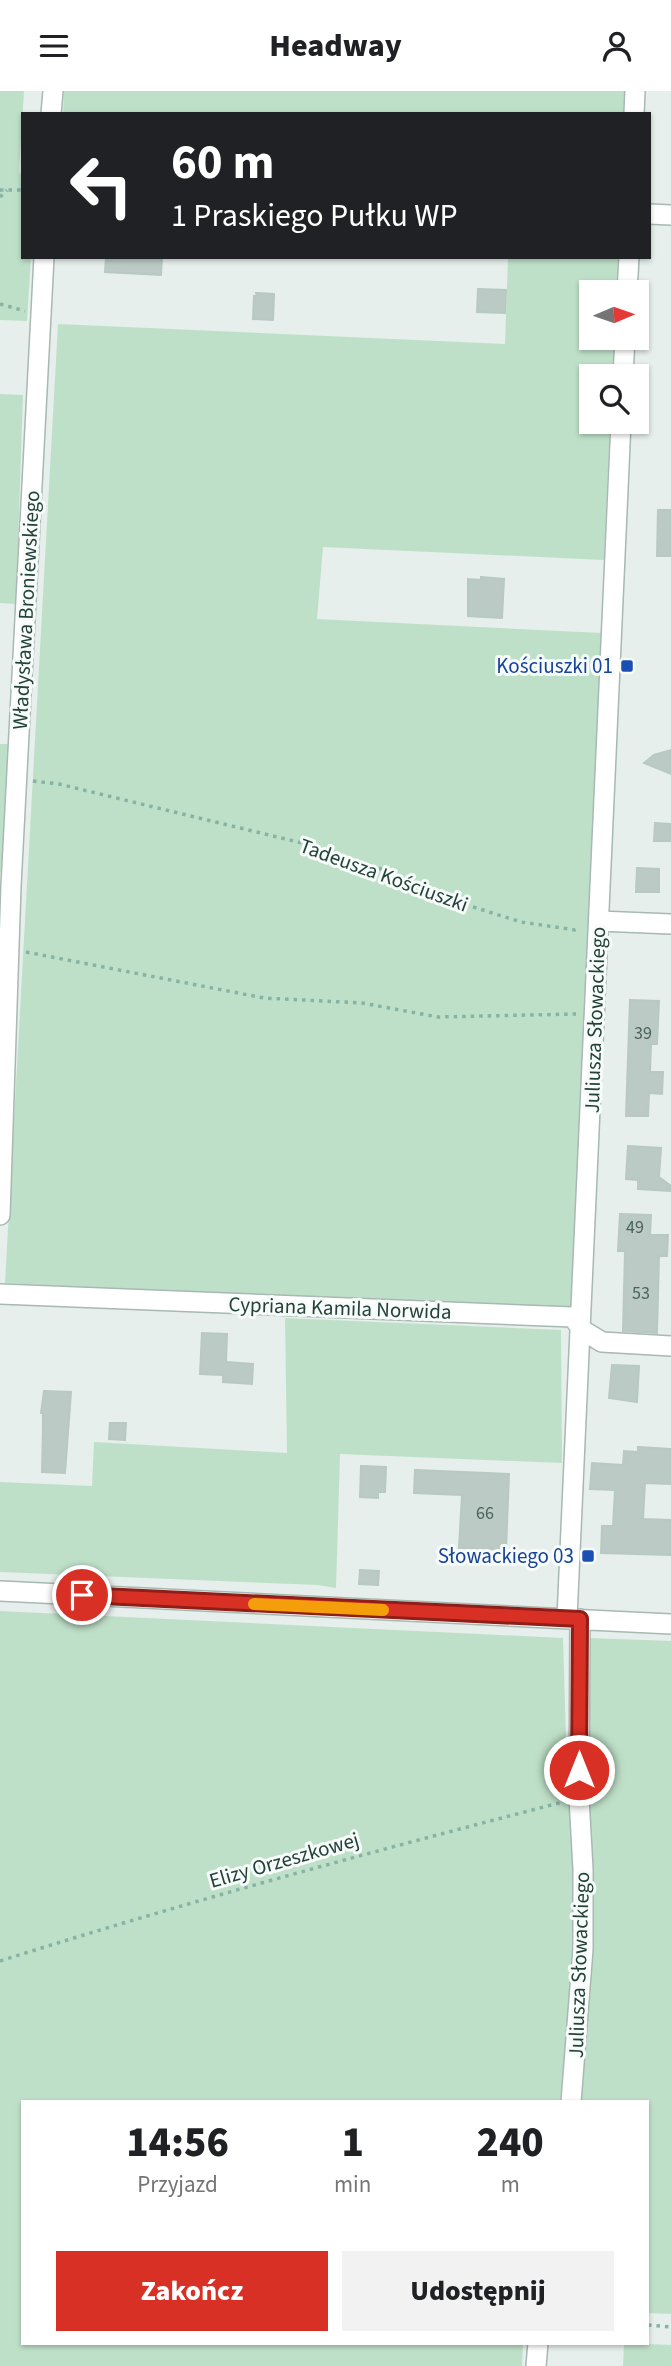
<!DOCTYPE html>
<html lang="pl">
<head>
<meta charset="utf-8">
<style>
	:root { --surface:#fff; --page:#f2f2f2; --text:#202124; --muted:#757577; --accent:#d93025 }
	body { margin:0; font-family:"Source Sans 3",sans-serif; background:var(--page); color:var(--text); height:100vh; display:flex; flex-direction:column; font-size:26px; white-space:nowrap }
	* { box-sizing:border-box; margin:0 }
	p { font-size:23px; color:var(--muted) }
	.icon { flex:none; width:38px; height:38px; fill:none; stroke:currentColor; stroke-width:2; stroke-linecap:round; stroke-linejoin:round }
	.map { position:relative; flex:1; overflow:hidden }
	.panel { position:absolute; left:21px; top:2009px; width:628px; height:245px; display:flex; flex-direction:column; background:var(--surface); border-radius:0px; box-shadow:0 2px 5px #0004 }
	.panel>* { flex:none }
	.banner { position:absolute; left:21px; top:21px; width:630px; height:147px; border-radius:0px; box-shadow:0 2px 5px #0004; background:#202124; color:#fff; overflow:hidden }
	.needle { width:46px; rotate:88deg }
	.controls { position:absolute; left:579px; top:189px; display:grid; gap:14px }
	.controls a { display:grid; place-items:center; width:70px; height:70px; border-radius:0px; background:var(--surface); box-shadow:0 2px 5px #0004; font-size:35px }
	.pin { position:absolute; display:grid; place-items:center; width:60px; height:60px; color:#fff; margin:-30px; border:4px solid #fff; border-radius:50%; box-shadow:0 2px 7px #0007 }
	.me { position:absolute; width:77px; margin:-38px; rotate:0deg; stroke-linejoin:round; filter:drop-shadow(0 0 5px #0008) }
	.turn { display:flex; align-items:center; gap:24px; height:147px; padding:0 35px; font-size:32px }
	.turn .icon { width:91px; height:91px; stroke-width:2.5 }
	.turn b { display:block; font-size:49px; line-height:60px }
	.eta { display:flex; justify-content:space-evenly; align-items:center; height:119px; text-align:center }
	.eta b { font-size:42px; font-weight:800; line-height:49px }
	.cta { display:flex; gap:14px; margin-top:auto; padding:14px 35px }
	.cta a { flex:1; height:80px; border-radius:0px; background:var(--accent); color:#fff; font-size:28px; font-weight:800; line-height:80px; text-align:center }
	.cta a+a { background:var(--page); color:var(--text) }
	header { display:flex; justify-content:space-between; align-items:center; height:91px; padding:0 35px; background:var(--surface); font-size:32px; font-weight:800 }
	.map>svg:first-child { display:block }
	.green { fill:#bfe0c8 }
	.building { fill:#bbcac4; stroke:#b8c9c2; stroke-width:2 }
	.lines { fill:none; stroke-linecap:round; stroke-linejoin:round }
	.minor-casing { stroke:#a8b8b2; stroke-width:22 }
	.path { stroke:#86b3a5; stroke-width:3.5; stroke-dasharray:3.5 5; stroke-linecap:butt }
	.minor { stroke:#fff; stroke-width:19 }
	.route-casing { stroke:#8d1f18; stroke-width:18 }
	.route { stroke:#d93025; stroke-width:12 }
	.slow { stroke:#f59e0b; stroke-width:12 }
	.transit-dot { fill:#1a4fb4; stroke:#f7fbf9; stroke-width:2.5 }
	.labels { text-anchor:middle; stroke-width:6; stroke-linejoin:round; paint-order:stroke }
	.number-label { font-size:18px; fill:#4a645c }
	.street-label { font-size:21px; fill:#24423a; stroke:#f7fbf9 }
	.transit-label { font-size:21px; fill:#164399; stroke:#f7fbf9; text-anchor:end }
</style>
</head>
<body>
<header><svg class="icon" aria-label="menu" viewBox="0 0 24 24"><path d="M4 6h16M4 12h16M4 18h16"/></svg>Headway<svg class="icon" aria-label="person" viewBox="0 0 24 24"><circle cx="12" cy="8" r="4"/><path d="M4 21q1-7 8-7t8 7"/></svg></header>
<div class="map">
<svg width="671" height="2275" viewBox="0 0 671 2275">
	<rect width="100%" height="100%" fill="#e6efeb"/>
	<path class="green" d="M0 0H24L19 80 23 88V166H31L27 230 0 229Z
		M64 0H625L624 23H63Z
		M508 166H618L616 201H592V247H614L613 285H592V331H610L604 469 323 456 317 528 601 542 572 1216 288 1206 5 1192 58 233 505 253Z
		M0 303 23 304 16 513 0 512Z
		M0 653H10L6 782 0 781Z
		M285 1227 561 1239 562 1372 340 1363 336 1497 318 1494 0 1481V1391L92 1395 94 1351 287 1362Z
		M0 1520 563 1547 567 1682 575 1771 574 1869 560 2011H23V2252H523L522 2275H0Z
		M589 1547 671 1550V2223L648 2222V2011H581L589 1909 591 1809 583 1666Z
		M624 2252 671 2254V2275H623Z"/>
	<path class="building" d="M106 166H162L161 184 105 181Z
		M478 198 506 199 505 222 477 221Z
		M256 202 274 203 273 229 253 228 254 205H257Z
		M658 419H671V465H657Z
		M481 486 504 488 502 527 468 525V488L481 489Z
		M671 659V683L644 672 654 664Z
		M655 732 671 733V750H654Z
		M637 777 659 778V801H636Z
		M630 909 659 910 657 953H651L650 981H663L662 1003 649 1002 648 1025H626Z
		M628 1055 661 1057 659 1086 671 1095V1100L638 1098V1089L626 1088Z
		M620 1123 651 1124 650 1144H668L667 1165H659L657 1242 623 1240 625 1160H618Z
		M202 1242 227 1243 226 1271 253 1273 252 1293 223 1291V1284L200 1283Z
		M612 1274 639 1275 637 1311 609 1307Z
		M44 1300 71 1301 65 1382 42 1381 43 1337V1322H41Z
		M110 1332H126L125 1349 109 1348Z
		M638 1356 671 1358V1393L645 1392 643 1428 671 1429V1464L601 1462 602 1435H613L615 1399 590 1398 592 1372 623 1374 624 1360 638 1361Z
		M361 1375 386 1376 385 1401H378V1407L360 1406Z
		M415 1379 509 1383 506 1459 459 1457 462 1404 414 1402Z
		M360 1479 379 1480 378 1494 359 1493Z"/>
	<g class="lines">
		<g class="minor-casing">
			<path id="minor" d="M51 23 53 0
				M634 23 635 0
				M649 123 671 124
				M627 201 629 166
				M623 285 625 247
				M599 830 671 833
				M0 1124 11 795 44 166
				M0 1203 573 1226 582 1239 602 1251 671 1255
				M0 1500 671 1533
				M567 1527 621 331
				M571 2011 583 1858V1778L579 1707 580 1528
				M536 2275 538 2252"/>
		</g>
		<path class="path" d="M0 99H23
			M0 106 7 99
			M0 213 25 220
			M33 690 59 693 306 753 384 779 467 814 521 831 575 839 580 837
			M26 861 264 907 362 912 438 926 576 923
			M0 1870C186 1811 374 1760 563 1711
			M648 2234 671 2236"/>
		<use href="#minor" class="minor"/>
	</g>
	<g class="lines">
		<g class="route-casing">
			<path id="route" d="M82 1504 580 1528 579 1679"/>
		</g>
		<use href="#route" class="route"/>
		<path class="slow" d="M254 1513 383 1519"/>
	</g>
	<g class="transit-dot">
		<rect x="620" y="568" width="14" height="14" rx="3.5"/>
		<rect x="581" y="1458" width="14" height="14" rx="3.5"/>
	</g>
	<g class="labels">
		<g class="number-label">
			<text x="643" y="948">39</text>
			<text x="635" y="1142">49</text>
			<text x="641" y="1208">53</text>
			<text x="485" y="1428">66</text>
		</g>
		<g class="street-label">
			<text transform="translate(26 519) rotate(-87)" y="7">Władysława Broniewskiego</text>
			<text transform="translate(384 784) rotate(20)" y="7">Tadeusza Kościuszki</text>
			<text transform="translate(595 929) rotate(-88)" y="7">Juliusza Słowackiego</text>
			<text transform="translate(340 1217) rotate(2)" y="7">Cypriana Kamila Norwida</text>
			<text transform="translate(284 1769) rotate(-16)" y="7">Elizy Orzeszkowej</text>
			<text transform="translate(579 1874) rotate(-88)" y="7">Juliusza Słowackiego</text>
		</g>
		<g class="transit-label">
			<text x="613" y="582">Kościuszki 01</text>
			<text x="574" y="1472">Słowackiego 03</text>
		</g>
	</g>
</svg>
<div class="controls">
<a><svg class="needle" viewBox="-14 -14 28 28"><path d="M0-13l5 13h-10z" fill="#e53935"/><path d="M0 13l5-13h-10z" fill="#757577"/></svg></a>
<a><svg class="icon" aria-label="search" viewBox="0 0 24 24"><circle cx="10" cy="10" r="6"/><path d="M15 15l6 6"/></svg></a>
</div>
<div class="pin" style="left:82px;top:1504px;background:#d93025"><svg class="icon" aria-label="arrive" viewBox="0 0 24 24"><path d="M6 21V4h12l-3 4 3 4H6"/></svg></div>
<svg class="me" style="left:579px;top:1679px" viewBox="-20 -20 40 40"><circle r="17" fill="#d93025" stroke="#fff" stroke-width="3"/><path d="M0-11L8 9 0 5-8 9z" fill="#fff"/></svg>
<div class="banner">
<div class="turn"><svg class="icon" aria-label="left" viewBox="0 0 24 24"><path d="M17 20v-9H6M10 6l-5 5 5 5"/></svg><div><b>60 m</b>1 Praskiego Pułku WP</div></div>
</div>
<section class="panel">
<div class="eta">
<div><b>14:56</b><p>Przyjazd</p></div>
<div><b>1</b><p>min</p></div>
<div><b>240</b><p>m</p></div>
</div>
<div class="cta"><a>Zakończ</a><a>Udostępnij</a></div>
</section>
</div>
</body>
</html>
